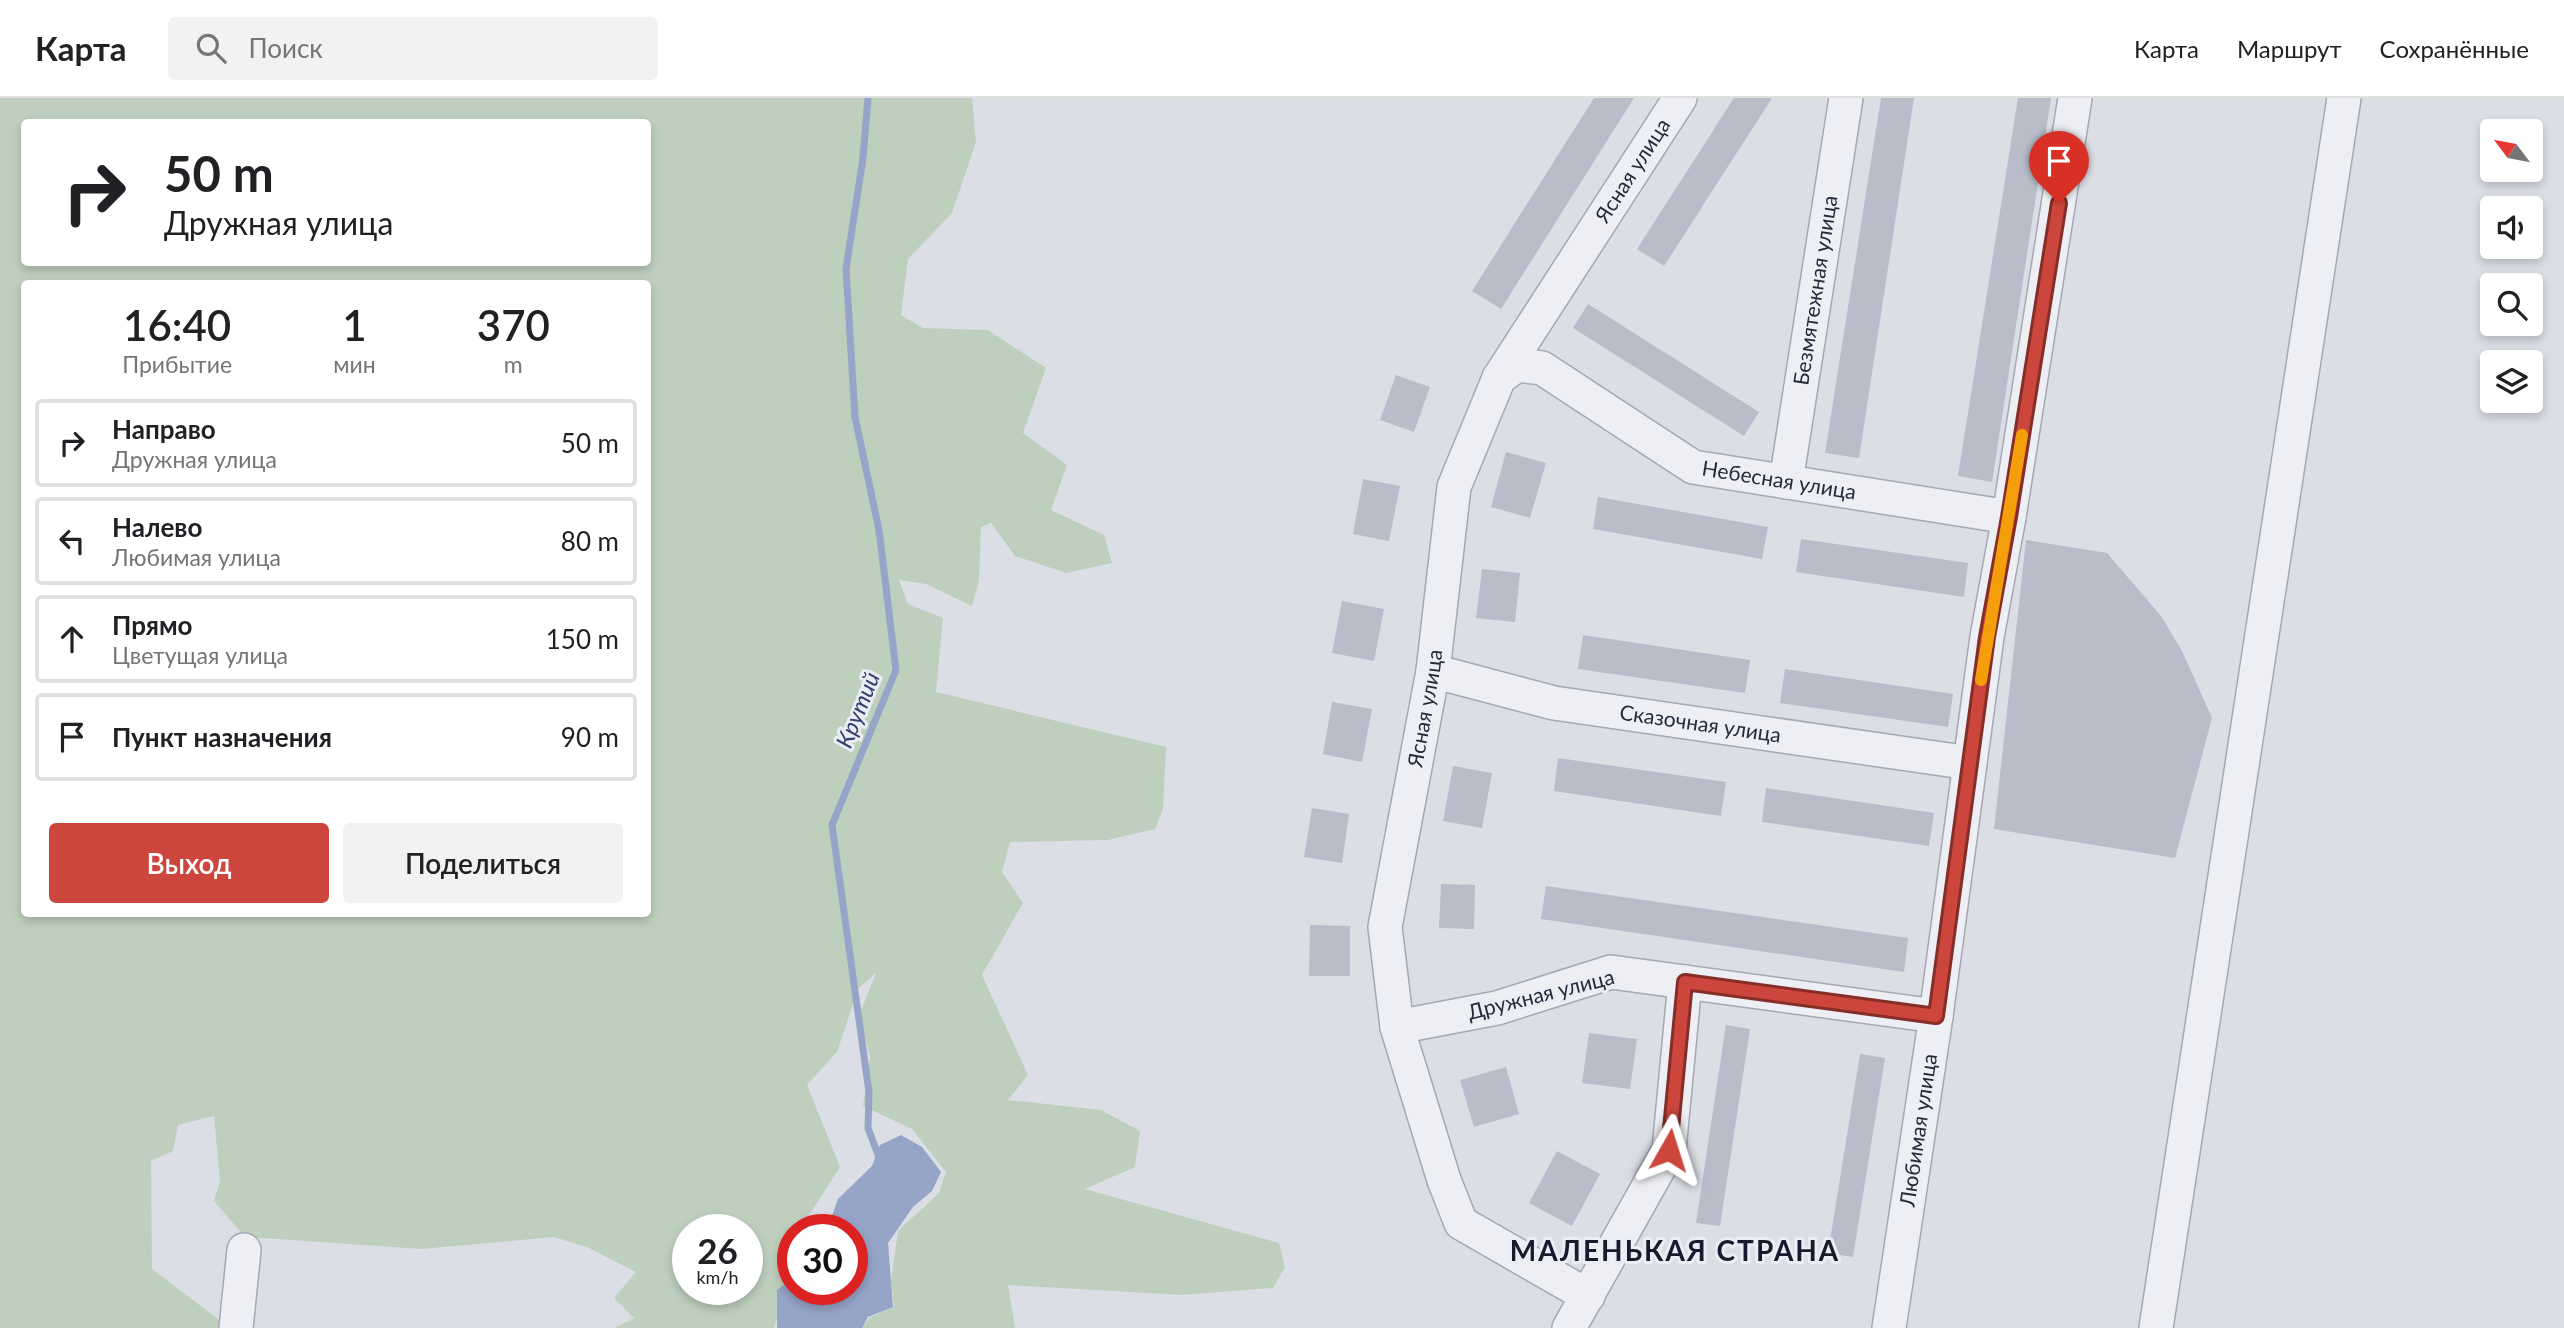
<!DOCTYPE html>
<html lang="ru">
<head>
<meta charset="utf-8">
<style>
	:root { --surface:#fff; --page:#f2f2f2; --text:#202124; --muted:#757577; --line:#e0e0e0; --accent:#cd463e }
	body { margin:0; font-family:Lato,sans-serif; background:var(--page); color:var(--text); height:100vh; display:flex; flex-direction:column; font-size:26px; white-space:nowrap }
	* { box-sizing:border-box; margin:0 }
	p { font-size:23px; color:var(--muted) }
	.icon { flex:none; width:38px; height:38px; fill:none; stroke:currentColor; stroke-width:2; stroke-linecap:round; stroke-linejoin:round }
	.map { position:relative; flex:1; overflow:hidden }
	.panel { position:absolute; left:21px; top:182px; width:630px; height:637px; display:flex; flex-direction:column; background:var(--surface); border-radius:7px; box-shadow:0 4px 10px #0003 }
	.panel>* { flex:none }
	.top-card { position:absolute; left:21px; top:21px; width:630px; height:147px; border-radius:7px; box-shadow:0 4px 10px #0003; background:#fff; color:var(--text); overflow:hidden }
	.needle { width:46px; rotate:302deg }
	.tools { position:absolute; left:2480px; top:21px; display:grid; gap:14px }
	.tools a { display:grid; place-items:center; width:63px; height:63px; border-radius:7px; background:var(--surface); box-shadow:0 4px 10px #0003; font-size:35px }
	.speed { position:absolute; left:672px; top:1116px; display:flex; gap:14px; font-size:35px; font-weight:700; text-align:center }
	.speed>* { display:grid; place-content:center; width:91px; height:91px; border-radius:50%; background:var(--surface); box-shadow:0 4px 10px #0003; line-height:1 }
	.speed small { font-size:18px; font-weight:400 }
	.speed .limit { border:10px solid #d22; background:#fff; color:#111 }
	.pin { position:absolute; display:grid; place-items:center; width:60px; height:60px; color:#fff; margin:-72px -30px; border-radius:50% 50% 50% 0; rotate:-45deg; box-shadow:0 0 7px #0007 }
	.pin .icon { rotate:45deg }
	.me { position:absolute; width:77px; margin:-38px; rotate:6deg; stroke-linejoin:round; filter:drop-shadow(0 0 5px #0008) }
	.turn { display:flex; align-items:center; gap:24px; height:147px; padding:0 28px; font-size:32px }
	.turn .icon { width:91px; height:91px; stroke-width:2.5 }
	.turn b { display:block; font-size:49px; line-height:60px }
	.eta { display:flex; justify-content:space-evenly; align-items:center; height:119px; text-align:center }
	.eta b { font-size:42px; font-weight:600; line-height:49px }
	.action { display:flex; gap:14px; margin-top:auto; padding:14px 28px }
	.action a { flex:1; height:80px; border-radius:7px; background:var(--accent); color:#fff; font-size:28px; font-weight:600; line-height:80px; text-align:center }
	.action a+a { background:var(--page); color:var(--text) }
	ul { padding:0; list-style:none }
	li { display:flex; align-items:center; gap:21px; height:88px; margin:0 14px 10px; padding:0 14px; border:4px solid var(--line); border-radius:7px }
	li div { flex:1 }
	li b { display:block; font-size:26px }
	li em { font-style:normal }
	header { display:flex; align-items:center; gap:42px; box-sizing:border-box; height:98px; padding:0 35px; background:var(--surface); border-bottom:2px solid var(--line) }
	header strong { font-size:33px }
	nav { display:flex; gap:38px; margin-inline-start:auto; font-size:24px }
	.search { width:490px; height:63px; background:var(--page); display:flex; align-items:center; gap:18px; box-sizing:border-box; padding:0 24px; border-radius:7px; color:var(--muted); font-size:26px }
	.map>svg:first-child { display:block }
	.green { fill:#bed0bd; fill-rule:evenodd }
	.water { fill:#96a4c7 }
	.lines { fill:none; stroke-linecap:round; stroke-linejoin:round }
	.stream { stroke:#96a4c7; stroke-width:7 }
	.building { fill:#b9bcc9 }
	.minor-casing { stroke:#a5a8b3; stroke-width:36 }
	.minor { stroke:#eeeff4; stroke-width:33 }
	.route-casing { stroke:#852e28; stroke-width:18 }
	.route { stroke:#cd463e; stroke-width:12 }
	.slow { stroke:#f59e0b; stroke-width:12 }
	.labels { text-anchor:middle; stroke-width:6; stroke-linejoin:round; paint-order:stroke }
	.street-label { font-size:21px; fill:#26293c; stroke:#ebedf4 }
	.water-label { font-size:23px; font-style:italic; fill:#304070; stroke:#ebedf4 }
	.district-label { font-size:28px; font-weight:bold; letter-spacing:2px; fill:#181b2d; stroke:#ebedf4 }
</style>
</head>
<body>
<header>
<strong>Карта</strong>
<div class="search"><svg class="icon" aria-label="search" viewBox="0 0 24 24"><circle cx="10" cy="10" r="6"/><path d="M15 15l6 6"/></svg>Поиск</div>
<nav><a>Карта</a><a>Маршрут</a><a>Сохранённые</a></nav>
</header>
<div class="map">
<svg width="2564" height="1230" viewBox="0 0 2564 1230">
	<rect width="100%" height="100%" fill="#dcdee6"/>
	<path class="green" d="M0 0H972L976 44 952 115 908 161 901 217 923 230 988 232 1046 270 1023 335 1067 367 1051 412 1104 437 1112 465 1066 475 1015 458 991 425 981 429 979 483 972 508 926 486 899 482 908 506 943 520 936 594 1166 649 1163 711 1155 731 1108 742 1010 744 1002 774 1023 805 982 877 1028 977 1008 1002 1101 1012 1140 1033 1135 1069 1085 1091 1279 1145 1285 1169 1273 1190 1181 1197 1008 1187 1015 1230H862L869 1220 894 1208 891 1184 898 1133 939 1095 946 1074 912 1031 863 1008 870 958 859 918 876 875 858 891 837 954 807 987 840 1069 804 1125 802 1132H793V1165L774 1230H614L634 1220 614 1200 636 1174 587 1149 554 1139 422 1151 245 1139 214 1103 220 1083 214 1018 178 1027 173 1053 151 1063 152 1171 222 1224 223 1230H0ZM24 24H648V164H24ZM24 186H648V816H24ZM688 1132H747V1192H688Z"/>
	<path class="water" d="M901 1037 922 1049 941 1074 932 1093 913 1109 888 1145 893 1209 868 1219 862 1230H777V1192L793 1180V1192H852V1132H827L838 1101 872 1068 880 1047Z"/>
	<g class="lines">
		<path class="stream" d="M868 0 863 60 846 171 855 319 879 432 896 572 832 727 869 994 868 1030 880 1062"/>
	</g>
	<path class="building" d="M1594 0H1634L1501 211 1472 193Z
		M1734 0H1772L1664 168 1637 151Z
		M1881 0H1914L1859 360 1825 355Z
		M2018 0H2051L1992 384 1958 378Z
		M1588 206 1759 314 1744 338 1573 230Z
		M1396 277 1430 289 1414 334 1380 322Z
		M1506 354 1546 365 1530 420 1491 409Z
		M1363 381 1400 388 1389 443 1353 436Z
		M1598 399 1768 429 1762 461 1593 431Z
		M1801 441 1968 465 1964 499 1796 474Z
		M2026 442 2107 455 2161 518 2182 553 2212 620 2175 760 1994 731Z
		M1482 471 1520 475 1515 524 1476 520Z
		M1342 503 1384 511 1374 563 1332 555Z
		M1583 537 1750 562 1745 595 1578 571Z
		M1785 571 1953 596 1948 629 1780 605Z
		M1332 604 1372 611 1362 664 1323 656Z
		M1558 660 1726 684 1721 718 1554 693Z
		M1453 668 1492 675 1482 730 1443 723Z
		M1766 690 1934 715 1929 748 1762 724Z
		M1312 710 1349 716 1342 765 1304 759Z
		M1441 786 1475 787 1474 831 1439 830Z
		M1546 788 1908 840 1904 874 1541 821Z
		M1310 827 1350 828V878H1309Z
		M1726 927 1750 931 1720 1128 1696 1125Z
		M1589 935 1637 941 1630 991 1582 985Z
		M1860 956 1885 960 1853 1159 1828 1155Z
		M1506 969 1519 1016 1474 1029 1460 982Z
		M1557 1053 1600 1076 1572 1128 1529 1105Z"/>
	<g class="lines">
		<g class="minor-casing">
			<g id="minor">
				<path id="s1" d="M1499 280 1517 267 1542 270 1693 369 2009 419"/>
				<path id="s2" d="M1786 384 1846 0"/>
				<path id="s3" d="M1433 573 1554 605 1970 665"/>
				<path d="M1397 929 1497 910 1611 874 1936 918"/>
				<path id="s4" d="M1588 1198 1461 1125 1444 1082 1397 929 1385 829 1433 573 1454 389 1499 280 1680 0"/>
				<path d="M236 1230 244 1152"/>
				<path d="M1569 1230 1669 1052 1685 884"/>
				<path id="s5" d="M1889 1230 1936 918 1987 539 2009 419 2075 0"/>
				<path d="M2156 1230 2344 0"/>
			</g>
		</g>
		<use href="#minor" class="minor"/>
	</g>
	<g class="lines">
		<g class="route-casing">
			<path id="route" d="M1669 1052 1685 884 1936 918 1987 539 2009 419 2059 105"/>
		</g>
		<use href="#route" class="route"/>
		<path class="slow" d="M1981 582 2022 337"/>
	</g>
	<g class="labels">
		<g class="street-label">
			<text dy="7" stroke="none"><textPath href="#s4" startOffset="1264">Ясная улица</textPath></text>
			<text dy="7" stroke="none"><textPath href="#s2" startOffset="194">Безмятежная улица</textPath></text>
			<text dy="7" stroke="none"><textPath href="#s1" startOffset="315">Небесная улица</textPath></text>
			<text dy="7" stroke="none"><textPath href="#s4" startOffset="676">Ясная улица</textPath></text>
			<text dy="7" stroke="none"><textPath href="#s3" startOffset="273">Сказочная улица</textPath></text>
			<text transform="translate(1541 897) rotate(-14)" y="7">Дружная улица</text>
			<text dy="7" stroke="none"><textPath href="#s5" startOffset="200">Любимая улица</textPath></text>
		</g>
		<g class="water-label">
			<text transform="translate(858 612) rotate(-68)" y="8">Крутий</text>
		</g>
		<g class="district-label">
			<text x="1675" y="1163">МАЛЕНЬКАЯ СТРАНА</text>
		</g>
	</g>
</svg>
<div class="tools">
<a><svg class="needle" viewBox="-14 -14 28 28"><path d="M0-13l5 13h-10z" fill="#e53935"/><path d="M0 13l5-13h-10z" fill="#757577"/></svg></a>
<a><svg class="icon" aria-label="sound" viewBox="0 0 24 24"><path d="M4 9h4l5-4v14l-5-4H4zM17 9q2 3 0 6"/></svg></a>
<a><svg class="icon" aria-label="search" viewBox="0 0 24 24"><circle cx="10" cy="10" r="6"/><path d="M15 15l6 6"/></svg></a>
<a><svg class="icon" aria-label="layers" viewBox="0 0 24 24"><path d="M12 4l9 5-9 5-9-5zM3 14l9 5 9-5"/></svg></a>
</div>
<div class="speed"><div>26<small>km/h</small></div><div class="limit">30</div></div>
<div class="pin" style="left:2059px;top:105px;background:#d93025"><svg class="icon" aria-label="arrive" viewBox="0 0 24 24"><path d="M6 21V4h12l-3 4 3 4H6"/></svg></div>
<svg class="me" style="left:1669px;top:1052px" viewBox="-20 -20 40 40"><path d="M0-17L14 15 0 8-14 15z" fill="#cd463e" stroke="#fff" stroke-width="4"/></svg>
<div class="top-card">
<div class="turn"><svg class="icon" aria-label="right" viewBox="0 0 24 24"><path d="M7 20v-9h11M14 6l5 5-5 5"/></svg><div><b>50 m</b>Дружная улица</div></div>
</div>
<section class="panel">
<div class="eta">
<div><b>16:40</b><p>Прибытие</p></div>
<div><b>1</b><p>мин</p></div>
<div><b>370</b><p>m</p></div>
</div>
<ul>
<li><svg class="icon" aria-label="right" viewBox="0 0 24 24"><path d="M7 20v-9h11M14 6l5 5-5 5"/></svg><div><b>Направо</b><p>Дружная улица</p></div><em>50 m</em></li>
<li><svg class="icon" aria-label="left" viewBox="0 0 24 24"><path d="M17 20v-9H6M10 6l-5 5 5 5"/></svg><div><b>Налево</b><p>Любимая улица</p></div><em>80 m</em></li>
<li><svg class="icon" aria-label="ahead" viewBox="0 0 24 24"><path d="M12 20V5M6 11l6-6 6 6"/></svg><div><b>Прямо</b><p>Цветущая улица</p></div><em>150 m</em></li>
<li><svg class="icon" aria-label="arrive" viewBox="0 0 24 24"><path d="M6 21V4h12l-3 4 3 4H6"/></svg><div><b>Пункт назначения</b></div><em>90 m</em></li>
</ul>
<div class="action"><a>Выход</a><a>Поделиться</a></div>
</section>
</div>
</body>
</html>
